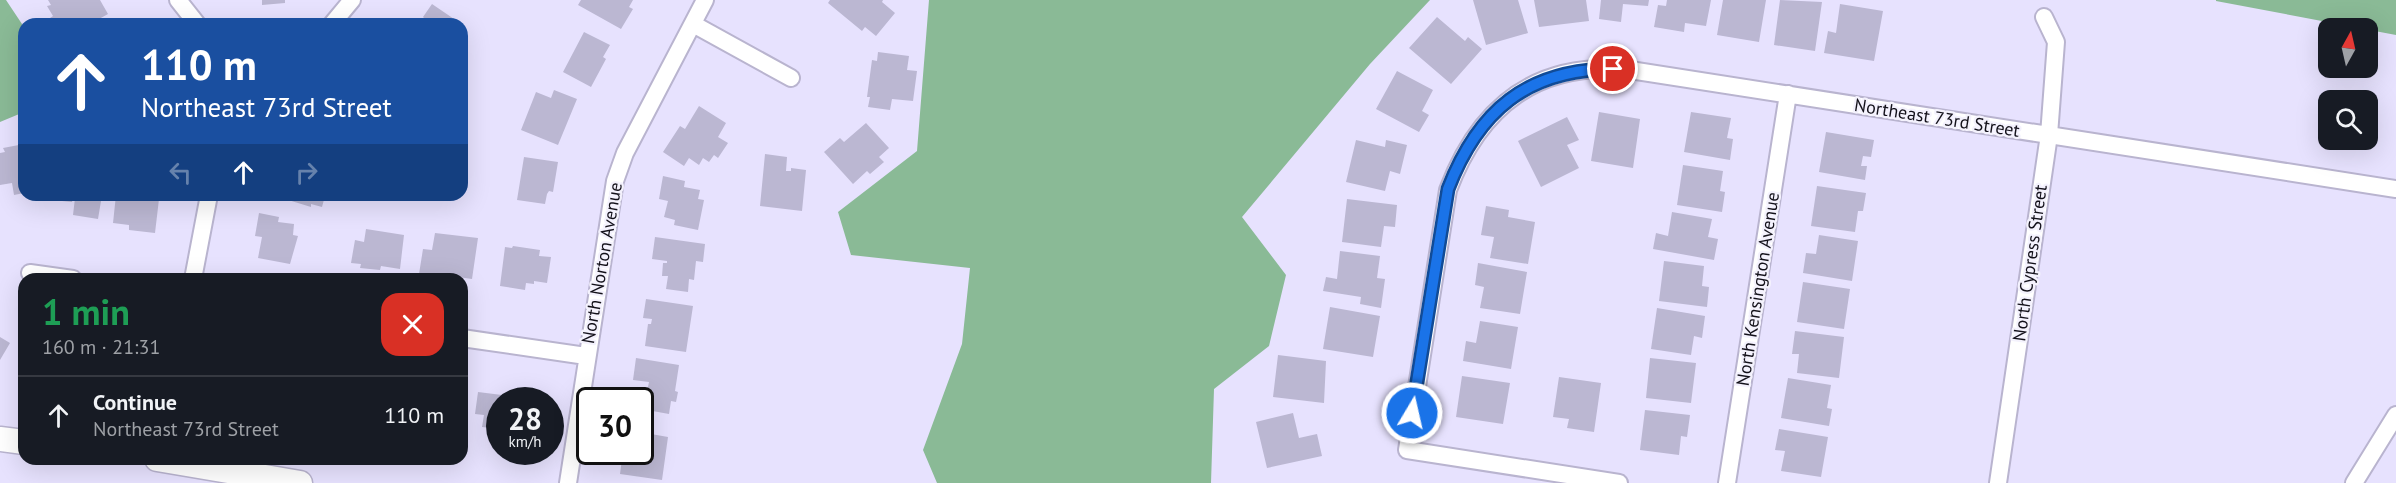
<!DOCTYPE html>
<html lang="en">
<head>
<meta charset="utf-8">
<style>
	:root { --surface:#171b24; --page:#242831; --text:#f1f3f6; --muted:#9ea1a6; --line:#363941 }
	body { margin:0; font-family:"PT Sans",sans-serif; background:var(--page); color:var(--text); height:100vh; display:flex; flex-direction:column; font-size:22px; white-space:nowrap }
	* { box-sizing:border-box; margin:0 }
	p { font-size:20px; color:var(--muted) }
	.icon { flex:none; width:33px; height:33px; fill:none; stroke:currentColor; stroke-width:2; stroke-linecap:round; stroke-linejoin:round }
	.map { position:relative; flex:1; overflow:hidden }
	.panel { position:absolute; left:18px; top:273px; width:450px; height:192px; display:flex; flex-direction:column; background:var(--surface); border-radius:18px; box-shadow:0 6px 24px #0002 }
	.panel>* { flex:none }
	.hud { position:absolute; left:18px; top:18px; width:450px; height:183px; border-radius:18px; box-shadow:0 6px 24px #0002; background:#1a4fa0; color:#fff; overflow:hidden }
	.needle { width:39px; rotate:8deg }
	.buttons { position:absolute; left:2318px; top:18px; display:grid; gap:12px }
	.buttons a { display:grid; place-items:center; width:60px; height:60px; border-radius:12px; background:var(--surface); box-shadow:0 6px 24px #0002; font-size:30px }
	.speed { position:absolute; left:486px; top:387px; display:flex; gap:12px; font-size:30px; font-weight:700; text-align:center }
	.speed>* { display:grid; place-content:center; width:78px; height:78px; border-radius:50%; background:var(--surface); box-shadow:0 6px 24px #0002; line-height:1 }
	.speed small { font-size:15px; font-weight:400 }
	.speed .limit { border:3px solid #111; border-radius:9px; background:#fff; color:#111 }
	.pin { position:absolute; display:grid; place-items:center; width:51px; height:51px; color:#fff; margin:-26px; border:3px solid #fff; border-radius:50%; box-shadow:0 2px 6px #0007 }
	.me { position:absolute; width:66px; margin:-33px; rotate:9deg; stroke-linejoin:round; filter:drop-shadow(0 0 4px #0008) }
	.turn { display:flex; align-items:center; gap:21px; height:126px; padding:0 24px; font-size:27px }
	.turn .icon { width:78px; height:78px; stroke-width:2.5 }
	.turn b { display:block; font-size:42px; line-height:51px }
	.lanes { display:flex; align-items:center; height:57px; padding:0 24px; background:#0003; justify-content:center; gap:30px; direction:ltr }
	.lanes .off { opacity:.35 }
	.round { display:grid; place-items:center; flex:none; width:63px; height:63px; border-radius:18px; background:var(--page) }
	.overview { display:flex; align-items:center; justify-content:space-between; height:102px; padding:0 24px }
	h1 { font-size:36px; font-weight:600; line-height:45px; color:#1e9e55 }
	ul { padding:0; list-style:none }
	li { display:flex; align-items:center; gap:18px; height:78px; padding:0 24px; border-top:2px solid var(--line) }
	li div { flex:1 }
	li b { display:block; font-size:22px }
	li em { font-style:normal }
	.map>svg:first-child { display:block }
	.forest { fill:#8aba96 }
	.building { fill:#bbb7d2 }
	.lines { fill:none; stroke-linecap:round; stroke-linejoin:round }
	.minor-casing { stroke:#b9b4cf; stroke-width:20 }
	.secondary-casing { stroke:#b9b4cf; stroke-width:27 }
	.minor { stroke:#fff; stroke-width:16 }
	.secondary { stroke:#fff; stroke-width:24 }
	.route-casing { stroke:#114b97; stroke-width:15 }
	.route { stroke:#1a73e8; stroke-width:10 }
	.labels { text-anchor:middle; stroke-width:4.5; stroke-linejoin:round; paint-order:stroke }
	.street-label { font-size:18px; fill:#13111a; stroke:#f4f2fd }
</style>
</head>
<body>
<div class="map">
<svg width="2396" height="483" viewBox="0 0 2396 483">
	<rect width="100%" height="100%" fill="#e7e2fe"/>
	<path class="forest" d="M0 0H6L24 27V112L0 122Z
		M929 0H1430L1370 64 1242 217 1286 275 1269 346 1214 389 1211 483H937L923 450 962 344 970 268 851 255 838 212 917 151Z
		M2216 0H2396V35L2216 1Z"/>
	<path class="building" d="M48 0H100L108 14 90 24H84L83 21 76 24H53L50 18 53 16 47 6 51 5Z
		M262 0H285V3L262 5Z
		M581 0H633L629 7 633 9 621 29 578 5Z
		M830 0H883L882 2 895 13 876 36 865 27 862 31 828 3Z
		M1473 0H1518L1528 33 1486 45Z
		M1534 0H1586L1589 21 1539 27Z
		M1601 0H1649L1648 6 1623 4 1621 22 1599 19Z
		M1667 0H1711L1706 26 1685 23 1684 32 1654 27 1658 5 1666 6Z
		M1723 0H1766L1759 42 1717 35Z
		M1780 0 1822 2 1815 51 1774 45Z
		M432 4 457 21 455 24H422L425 19 423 17Z
		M1840 4 1883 11 1874 61 1824 53 1828 31 1836 33Z
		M1437 17 1465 41 1468 37 1482 49 1451 84 1409 48Z
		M584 32 610 45 603 57 606 59 591 87 563 72Z
		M878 52 909 56 907 70 917 71 913 101 892 99 890 110 868 107 870 97H867L872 60 877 61Z
		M1397 71 1433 90 1422 111 1429 115 1419 132 1376 109Z
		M554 90 577 99 558 145 521 130 536 92 551 98Z
		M699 106 726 123 718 137 728 143 718 158 714 155 709 162 703 158 699 165 689 158 684 166 663 152 680 126 685 129Z
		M1599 112 1640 119 1633 168 1591 161Z
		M1691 112 1731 118 1727 138 1733 139 1730 160 1684 152Z
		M1567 117 1579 140 1567 145 1579 168 1541 187 1518 141Z
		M866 123 889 148 879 157 884 162 870 174 867 171 853 184 824 152 840 138 844 142Z
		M1826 132 1874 140 1871 157 1863 156 1861 166H1867L1865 180 1819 172Z
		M1356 140 1385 147 1386 140 1407 145 1400 174 1390 171 1385 191 1346 182Z
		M24 144V193L14 195 12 183 0 185V153L5 152 3 148Z
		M765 154 787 157 786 171H791V168L806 170 802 211 760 206Z
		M524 157 558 162 553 192 549 191 547 194 545 204 517 200Z
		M1683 165 1723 171 1720 191 1725 192 1722 212 1677 205Z
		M663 176 685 181 684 187 700 190 698 199 704 200 698 230 674 225 675 220 664 217 668 201 659 199Z
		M1817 186 1866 193 1863 211H1858L1855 232 1811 226Z
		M63 195H102L98 219 73 215 75 198 73 197 72 202 62 201Z
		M116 195 159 199 155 233 129 230V225L113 223Z
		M272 195H322L325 196 322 207 311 204V207Z
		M1347 199 1397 205 1395 227 1384 226 1381 247 1342 242Z
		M1486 206 1509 210 1508 217 1535 222 1528 264 1490 258 1494 237 1481 235Z
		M1672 212 1712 219 1708 237 1718 239 1714 260 1653 249 1656 233 1668 236Z
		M259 213 279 217 278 222 294 224 293 235 298 236 290 264 258 258 262 237 255 236Z
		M366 229 404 235 400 269 381 266 380 270 360 268 361 264 351 263 355 240 364 242Z
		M435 233 478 238 472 279 451 276 450 279 419 274 423 249 432 250Z
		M1819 235 1858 241 1852 281 1803 273 1806 253 1816 254Z
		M655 237 705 244 703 262 696 261 694 280 689 279 688 292 666 289 668 276H662L663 263H667V261L652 259Z
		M513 246 540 250 539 256 551 257 547 283 534 281V284L526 283 525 290 500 286 505 247 512 248Z
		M1340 251 1380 256 1377 278 1385 279 1381 308 1360 304 1361 297 1323 291 1326 277 1337 279Z
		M1664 261 1704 266 1702 286 1709 287 1707 307 1659 301Z
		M1478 263 1527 272 1520 314 1480 308 1484 287 1475 285Z
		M1803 282 1850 289 1844 329 1797 322Z
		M646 299 693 306 686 352 645 346 648 324H651L652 319 643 318Z
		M1330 307 1380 316 1373 357 1323 349Z
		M1657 308 1705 316 1702 338 1694 336 1691 355 1651 349Z
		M1480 321 1518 327 1511 369 1463 361 1466 341 1476 343Z
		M1795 331 1844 337 1839 378 1797 373 1799 354H1792Z
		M0 337 10 343 0 360Z
		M1278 355 1326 361 1324 403 1273 397Z
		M636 358 679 365 675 391 678 392 676 402 671 401 669 414 647 410 649 398 642 397 644 387H648L649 382 633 380Z
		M1650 358 1696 363 1691 403 1646 398Z
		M1462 376 1510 383 1503 424 1456 417Z
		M1559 377 1601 383 1594 432 1567 428 1569 419 1553 417Z
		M1788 378 1831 385 1827 408 1832 409 1829 426 1781 418Z
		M478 392 519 397V400H500V429L482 427 484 415 475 414Z
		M1645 410 1690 415 1687 437 1681 436 1679 455 1640 450Z
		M1293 413 1299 438 1317 434 1322 456 1267 468 1256 422Z
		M640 422 653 424 651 434 668 437 662 480 620 474 623 452H640Z
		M1779 429 1828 437 1821 477 1781 471 1785 451 1775 450Z"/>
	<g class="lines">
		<g class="minor-casing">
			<path id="minor" d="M178 0 197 24
				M332 24 352 0
				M693 24 791 78
				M30 273 73 279
				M193 279 209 195
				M462 338 586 356
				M568 483 615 181 625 153 705 0
				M1619 483 1407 450 1448 190C1480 105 1538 61 1630 70L2396 189
				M1727 483 1788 94
				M1998 483 2049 135 2056 42 2044 17
				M2354 483 2396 415"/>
		</g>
		<g class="secondary-casing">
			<path id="secondary" d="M0 439 24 442
				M157 459 300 483"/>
		</g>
		<use href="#minor" class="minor"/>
		<use href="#secondary" class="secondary"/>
	</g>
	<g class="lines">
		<g class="route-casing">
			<path id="route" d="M1412 413 1448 189C1478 111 1527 69 1613 69"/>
		</g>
		<use href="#route" class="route"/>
	</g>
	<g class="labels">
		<g class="street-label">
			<text transform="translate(1937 118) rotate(9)" y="6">Northeast 73rd Street</text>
			<text transform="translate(602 263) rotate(-80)" y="6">North Norton Avenue</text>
			<text transform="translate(2030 263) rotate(-82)" y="6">North Cypress Street</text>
			<text transform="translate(1758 289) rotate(-81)" y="6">North Kensington Avenue</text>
		</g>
	</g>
</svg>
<div class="buttons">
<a><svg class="needle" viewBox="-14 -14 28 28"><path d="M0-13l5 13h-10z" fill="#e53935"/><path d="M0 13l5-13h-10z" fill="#9ea1a6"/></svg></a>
<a><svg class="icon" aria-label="search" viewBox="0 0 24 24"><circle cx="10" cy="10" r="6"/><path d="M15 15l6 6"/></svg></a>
</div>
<div class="speed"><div>28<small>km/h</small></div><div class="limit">30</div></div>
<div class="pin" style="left:1613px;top:69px;background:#d93025"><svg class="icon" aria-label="arrive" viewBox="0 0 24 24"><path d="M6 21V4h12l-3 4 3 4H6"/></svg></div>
<svg class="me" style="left:1412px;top:413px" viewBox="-20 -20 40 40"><circle r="17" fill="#1a73e8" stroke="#fff" stroke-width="3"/><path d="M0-11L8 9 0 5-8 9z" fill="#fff"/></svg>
<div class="hud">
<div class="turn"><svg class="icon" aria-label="ahead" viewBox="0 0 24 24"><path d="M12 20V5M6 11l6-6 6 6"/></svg><div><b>110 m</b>Northeast 73rd Street</div></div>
<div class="lanes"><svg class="icon off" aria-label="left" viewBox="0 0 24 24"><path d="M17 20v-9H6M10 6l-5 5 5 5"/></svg><svg class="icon" aria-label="ahead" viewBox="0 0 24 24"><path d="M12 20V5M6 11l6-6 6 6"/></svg><svg class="icon off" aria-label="right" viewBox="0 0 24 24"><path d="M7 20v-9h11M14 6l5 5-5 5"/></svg></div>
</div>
<section class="panel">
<div class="overview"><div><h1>1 min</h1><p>160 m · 21:31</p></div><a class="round" style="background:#d93025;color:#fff"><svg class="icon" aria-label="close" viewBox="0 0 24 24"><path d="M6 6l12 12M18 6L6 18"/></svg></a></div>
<ul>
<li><svg class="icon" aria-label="ahead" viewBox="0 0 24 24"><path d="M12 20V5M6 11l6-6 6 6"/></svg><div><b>Continue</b><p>Northeast 73rd Street</p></div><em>110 m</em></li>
</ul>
</section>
</div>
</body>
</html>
